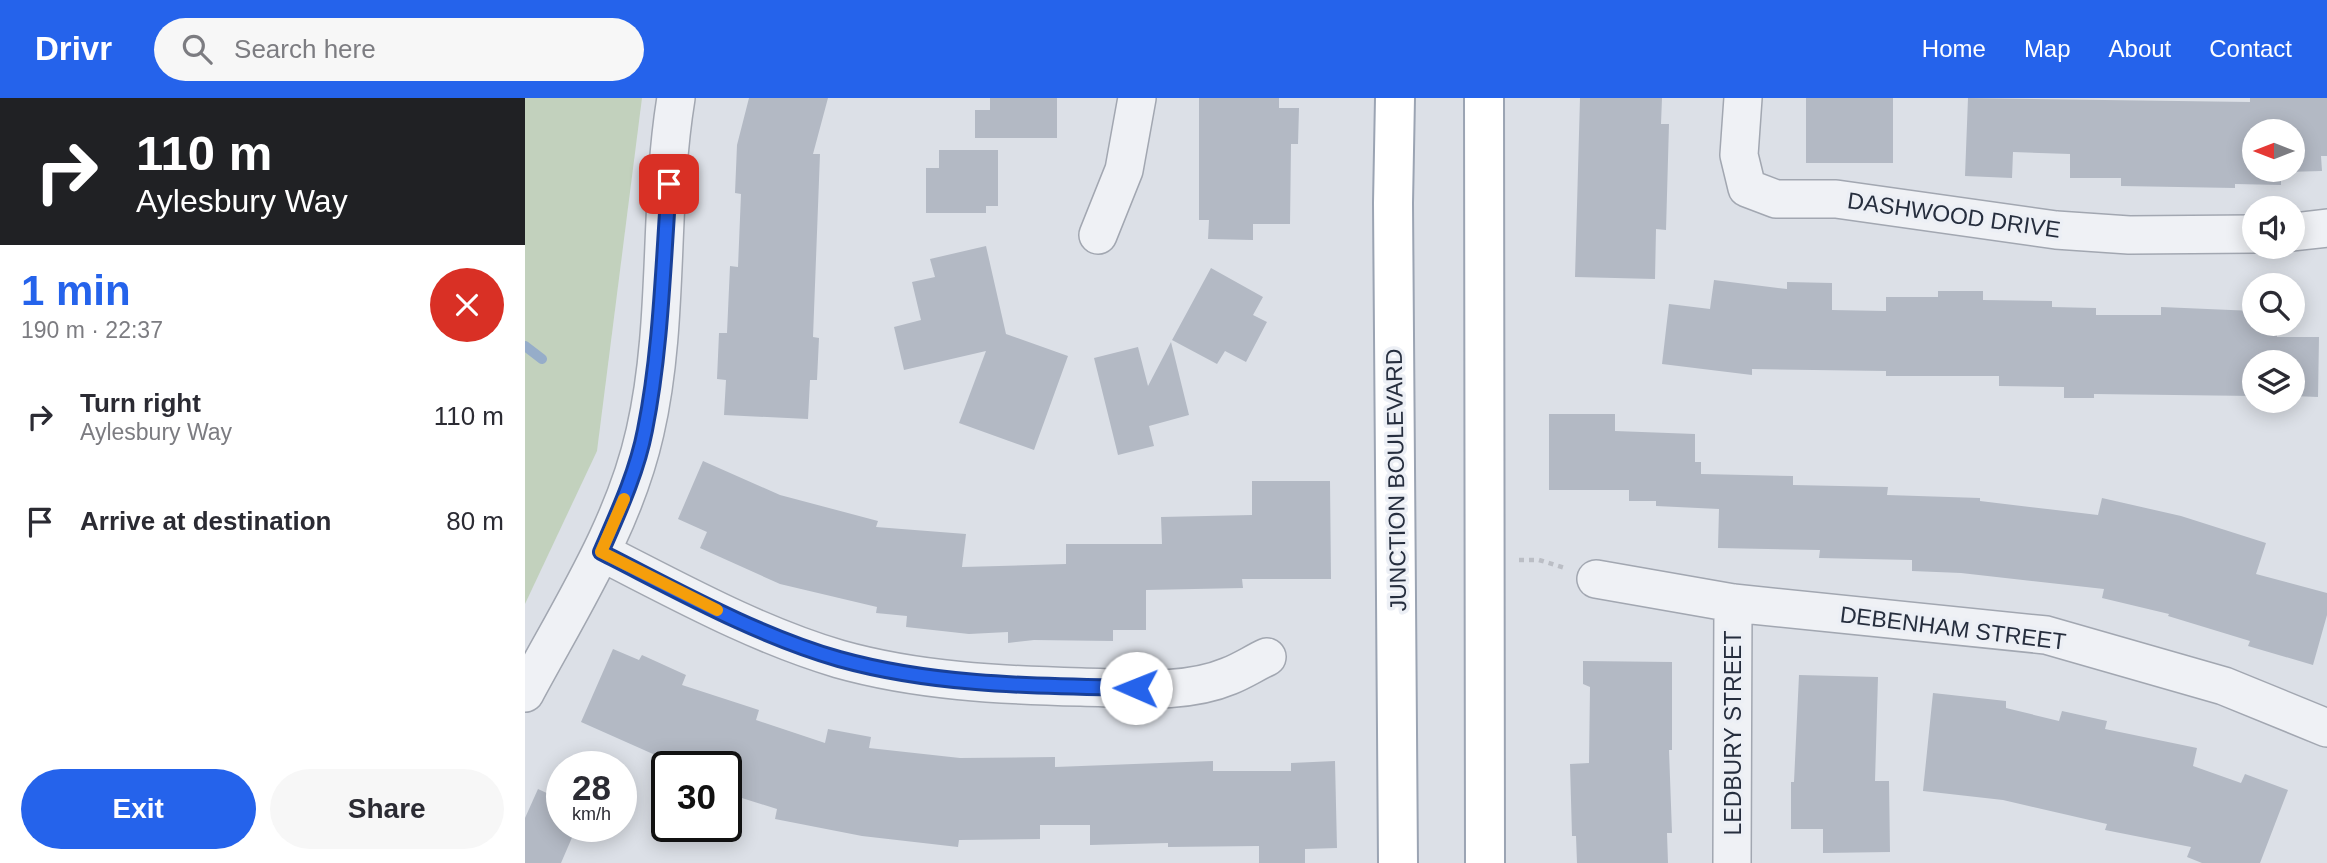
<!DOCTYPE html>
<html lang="en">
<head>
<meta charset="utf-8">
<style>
	:root { --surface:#fff; --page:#f7f7f7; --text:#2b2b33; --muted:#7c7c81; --accent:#2563eb }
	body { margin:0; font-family:Arial,sans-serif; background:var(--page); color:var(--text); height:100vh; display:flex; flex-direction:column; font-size:26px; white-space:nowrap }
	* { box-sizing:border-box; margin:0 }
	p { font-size:23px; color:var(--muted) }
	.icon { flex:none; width:38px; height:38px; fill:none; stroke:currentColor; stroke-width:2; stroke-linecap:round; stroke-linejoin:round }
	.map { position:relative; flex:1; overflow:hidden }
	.sheet { display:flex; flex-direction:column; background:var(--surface); width:525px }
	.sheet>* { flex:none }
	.hud { background:#202124; color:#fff; overflow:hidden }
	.needle { width:46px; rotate:270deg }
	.buttons { position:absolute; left:1717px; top:21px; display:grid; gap:14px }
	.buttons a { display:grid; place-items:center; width:63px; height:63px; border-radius:50%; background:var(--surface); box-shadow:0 4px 18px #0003; font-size:35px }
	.speed { position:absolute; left:21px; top:653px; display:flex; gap:14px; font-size:35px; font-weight:700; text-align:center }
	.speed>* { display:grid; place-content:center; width:91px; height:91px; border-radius:50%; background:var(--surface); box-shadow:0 4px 18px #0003; line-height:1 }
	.speed small { font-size:18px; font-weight:400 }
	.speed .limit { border:4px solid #111; border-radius:10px; background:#fff; color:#111 }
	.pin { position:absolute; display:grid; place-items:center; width:60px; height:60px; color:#fff; margin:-30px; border-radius:14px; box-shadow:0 4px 10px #0006 }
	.me { position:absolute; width:77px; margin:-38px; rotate:271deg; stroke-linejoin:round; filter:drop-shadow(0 0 5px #0008) }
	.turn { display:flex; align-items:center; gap:24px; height:147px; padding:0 21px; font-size:32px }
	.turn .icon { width:91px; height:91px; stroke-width:2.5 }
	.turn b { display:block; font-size:49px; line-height:60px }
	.round { display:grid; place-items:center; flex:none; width:74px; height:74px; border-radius:37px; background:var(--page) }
	.overview { display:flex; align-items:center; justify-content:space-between; height:119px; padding:0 21px }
	h1 { font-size:42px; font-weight:800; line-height:52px; color:var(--accent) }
	.primary-button { display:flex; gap:14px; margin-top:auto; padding:14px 21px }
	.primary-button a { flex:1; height:80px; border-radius:42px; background:var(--accent); color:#fff; font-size:28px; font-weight:800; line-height:80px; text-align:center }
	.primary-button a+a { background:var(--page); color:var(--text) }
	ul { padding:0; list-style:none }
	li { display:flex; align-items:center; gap:21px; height:105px; padding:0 21px }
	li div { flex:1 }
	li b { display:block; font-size:26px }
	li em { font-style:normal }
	header { display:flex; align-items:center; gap:42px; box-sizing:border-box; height:98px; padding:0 35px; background:var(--accent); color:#fff }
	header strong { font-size:33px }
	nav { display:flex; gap:38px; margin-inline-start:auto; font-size:24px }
	.search { width:490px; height:63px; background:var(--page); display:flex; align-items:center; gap:18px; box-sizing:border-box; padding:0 24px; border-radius:38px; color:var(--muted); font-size:26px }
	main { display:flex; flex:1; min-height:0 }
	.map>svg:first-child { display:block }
	.green { fill:#c2d1bd }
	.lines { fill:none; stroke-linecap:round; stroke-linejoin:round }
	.stream { stroke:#96adc9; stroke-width:10 }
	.building { fill:#b3b9c4; fill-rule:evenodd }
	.minor-casing { stroke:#a2a7b1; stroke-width:40 }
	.major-casing { stroke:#9ba4b3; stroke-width:42 }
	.path { stroke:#bbbec5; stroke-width:4.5; stroke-dasharray:5 5; stroke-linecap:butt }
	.minor { stroke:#eff1f5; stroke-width:37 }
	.major { stroke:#fff; stroke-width:38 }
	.route-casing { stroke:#184099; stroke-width:18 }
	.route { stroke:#2563eb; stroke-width:12 }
	.slow { stroke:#f59e0b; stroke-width:12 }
	.labels { text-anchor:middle; stroke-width:7; stroke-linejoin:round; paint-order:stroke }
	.street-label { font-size:23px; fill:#262e3e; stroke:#eceff5 }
</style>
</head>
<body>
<header>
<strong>Drivr</strong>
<div class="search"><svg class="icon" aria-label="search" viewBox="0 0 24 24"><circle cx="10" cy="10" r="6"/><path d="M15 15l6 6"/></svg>Search here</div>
<nav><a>Home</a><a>Map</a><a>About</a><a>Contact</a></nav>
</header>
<main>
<section class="sheet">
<div class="hud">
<div class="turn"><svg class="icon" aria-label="right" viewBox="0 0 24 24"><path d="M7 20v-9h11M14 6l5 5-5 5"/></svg><div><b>110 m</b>Aylesbury Way</div></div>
</div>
<div class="overview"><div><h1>1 min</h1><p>190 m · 22:37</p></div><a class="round" style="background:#d93025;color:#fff"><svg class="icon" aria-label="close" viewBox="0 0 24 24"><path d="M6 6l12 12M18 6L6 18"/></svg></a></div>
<ul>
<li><svg class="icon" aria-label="right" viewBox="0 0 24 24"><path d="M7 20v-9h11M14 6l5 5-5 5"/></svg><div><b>Turn right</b><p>Aylesbury Way</p></div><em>110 m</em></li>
<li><svg class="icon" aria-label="arrive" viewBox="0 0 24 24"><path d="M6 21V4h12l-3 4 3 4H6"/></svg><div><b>Arrive at destination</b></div><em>80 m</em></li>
</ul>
<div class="primary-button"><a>Exit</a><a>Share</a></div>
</section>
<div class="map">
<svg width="1802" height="765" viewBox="0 0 1802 765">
	<rect width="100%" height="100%" fill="#dce0e7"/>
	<path class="green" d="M0 0H117L72 353 0 506Z"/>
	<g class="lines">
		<path class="stream" d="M0 248 17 261"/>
	</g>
	<path class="building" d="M224 0H303L288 56H295L288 239 294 240 292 282H285L283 321 199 317 201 282 192 281 194 235H202L205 168 213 169 216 96 210 95 212 47Z
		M465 0H532V40H450V12H465Z
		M674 0H754V10H774L773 46H766L765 126H728V142L683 141 684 122H674Z
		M1055 0H1137L1136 26H1144L1141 132 1131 131 1130 181 1050 179Z
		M1281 0H1368V65H1281Z
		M1443 0 1725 4V0H1802V58H1796L1797 73 1756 74V87L1710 86V90L1596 88V80H1545V56L1488 54 1487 80 1440 78ZM1729 33H1768V72H1729Z
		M414 52H473V108H461V115H401V70H414Z
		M461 148 481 236 543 258 509 352 434 325 461 253 379 272 369 229 396 222 387 184 410 179 405 161Z
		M686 170 738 199 728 217 742 224 721 264 700 253 692 266 647 242Z
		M1189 182 1262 191V184L1307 185V212L1361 213V199H1413V193H1458V202L1527 203V209L1571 210V217H1636V209L1729 213V226H1752V239H1794L1793 299 1768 298V264H1729V298L1569 296V300H1539V289L1474 288V278H1361V273L1227 271V277L1137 266 1144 206 1185 211Z
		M646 244 664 317 624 328 629 348 593 357 569 260 613 249 623 288Z
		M1024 316H1090V333L1170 336V364H1176V376L1268 378V387L1363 389 1362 397 1455 400V403L1573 417 1577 400 1656 418 1741 445 1731 476 1802 495V517L1788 567 1723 548 1725 543 1643 518 1644 516 1577 500 1579 491 1436 475 1387 473V462L1294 460 1295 452 1193 450 1194 411 1131 408V403H1104V392H1024Z
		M178 363 255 397 353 423 351 429 441 436 437 469 541 466V446H637L636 419 727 417V383H805L806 481H717L718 490 621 492V532H588V543L509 542 483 545V534L444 536 381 529 382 518 351 515 352 509 255 486 175 450 182 434 153 421Z
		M88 551 114 562 117 557 161 577 157 587 234 612 231 622 300 645 303 631 346 639 344 650 435 660 530 659V669L688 663V673H766V665L810 663 812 750 780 751V765H734V748L643 749V745L565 747V727H515V741L434 742 433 749 337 738 250 721 252 711 201 695V668H155L56 624Z
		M1058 563 1147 564V652H1144L1147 735H1142L1143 765H1052L1051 738H1047L1045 666 1064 665 1065 589 1058 586Z
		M1274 577 1353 579 1350 683H1364L1365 754 1298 755V731H1266V684H1269Z
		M1408 595 1481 603V610L1534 623 1537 613 1582 623 1580 631 1672 650 1668 668 1716 685 1720 676 1763 692 1735 765H1677L1662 759 1666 749 1580 732 1582 726 1478 702 1398 693Z
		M13 691 37 702V728H52L36 765H0V720Z"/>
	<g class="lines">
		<g class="minor-casing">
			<path id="minor" d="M1218 0 1214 57 1222 90 1251 101H1311L1531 132 1604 137 1729 136
				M1768 134 1802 130
				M573 137 599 72 612 0
				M76 454C153 493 230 536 314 561 392 583 475 587 556 589 604 590 659 597 704 578 717 573 729 565 742 559
				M1071 481 1208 505 1521 537 1699 588 1802 630
				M0 595C45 511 99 428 120 334 145 225 133 110 151 0
				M1207 765 1208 505"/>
		</g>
		<g class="major-casing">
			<path id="major" d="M870 0 868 105 873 765
				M959 0 960 765"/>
		</g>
		<path class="path" d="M994 462H1014L1040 470"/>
		<use href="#minor" class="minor"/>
		<use href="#major" class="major"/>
	</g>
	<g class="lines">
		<g class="route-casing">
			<path id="route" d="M144 86C138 167 136 252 120 332 112 374 93 415 76 454 153 493 231 537 314 561 411 588 512 588 611 590"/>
		</g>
		<use href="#route" class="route"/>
		<path class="slow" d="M99 401 76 454 192 512"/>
	</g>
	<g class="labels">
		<g class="street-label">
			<text transform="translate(1429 117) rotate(8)" y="8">DASHWOOD DRIVE</text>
			<text transform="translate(871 382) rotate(-91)" y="8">JUNCTION BOULEVARD</text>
			<text transform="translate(1428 530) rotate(7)" y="8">DEBENHAM STREET</text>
			<text transform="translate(1208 635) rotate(-90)" y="8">LEDBURY STREET</text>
		</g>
	</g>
</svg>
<div class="buttons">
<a><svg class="needle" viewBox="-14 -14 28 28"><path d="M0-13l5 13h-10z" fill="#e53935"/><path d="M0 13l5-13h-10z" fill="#7c7c81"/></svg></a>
<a><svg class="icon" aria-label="sound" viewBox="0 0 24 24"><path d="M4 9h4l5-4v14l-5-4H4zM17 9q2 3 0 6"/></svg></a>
<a><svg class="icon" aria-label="search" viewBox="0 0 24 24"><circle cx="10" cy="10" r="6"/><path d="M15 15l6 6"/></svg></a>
<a><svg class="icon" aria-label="layers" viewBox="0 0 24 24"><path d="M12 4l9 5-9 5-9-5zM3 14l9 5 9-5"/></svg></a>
</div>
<div class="speed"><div>28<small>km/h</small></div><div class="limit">30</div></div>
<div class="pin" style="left:144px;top:86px;background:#d93025"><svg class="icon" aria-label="arrive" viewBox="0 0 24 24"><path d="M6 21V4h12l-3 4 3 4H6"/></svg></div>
<svg class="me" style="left:611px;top:590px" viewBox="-20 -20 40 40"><circle r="19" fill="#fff"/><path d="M0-13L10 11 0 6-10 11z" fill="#2563eb"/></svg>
</div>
</main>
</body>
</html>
